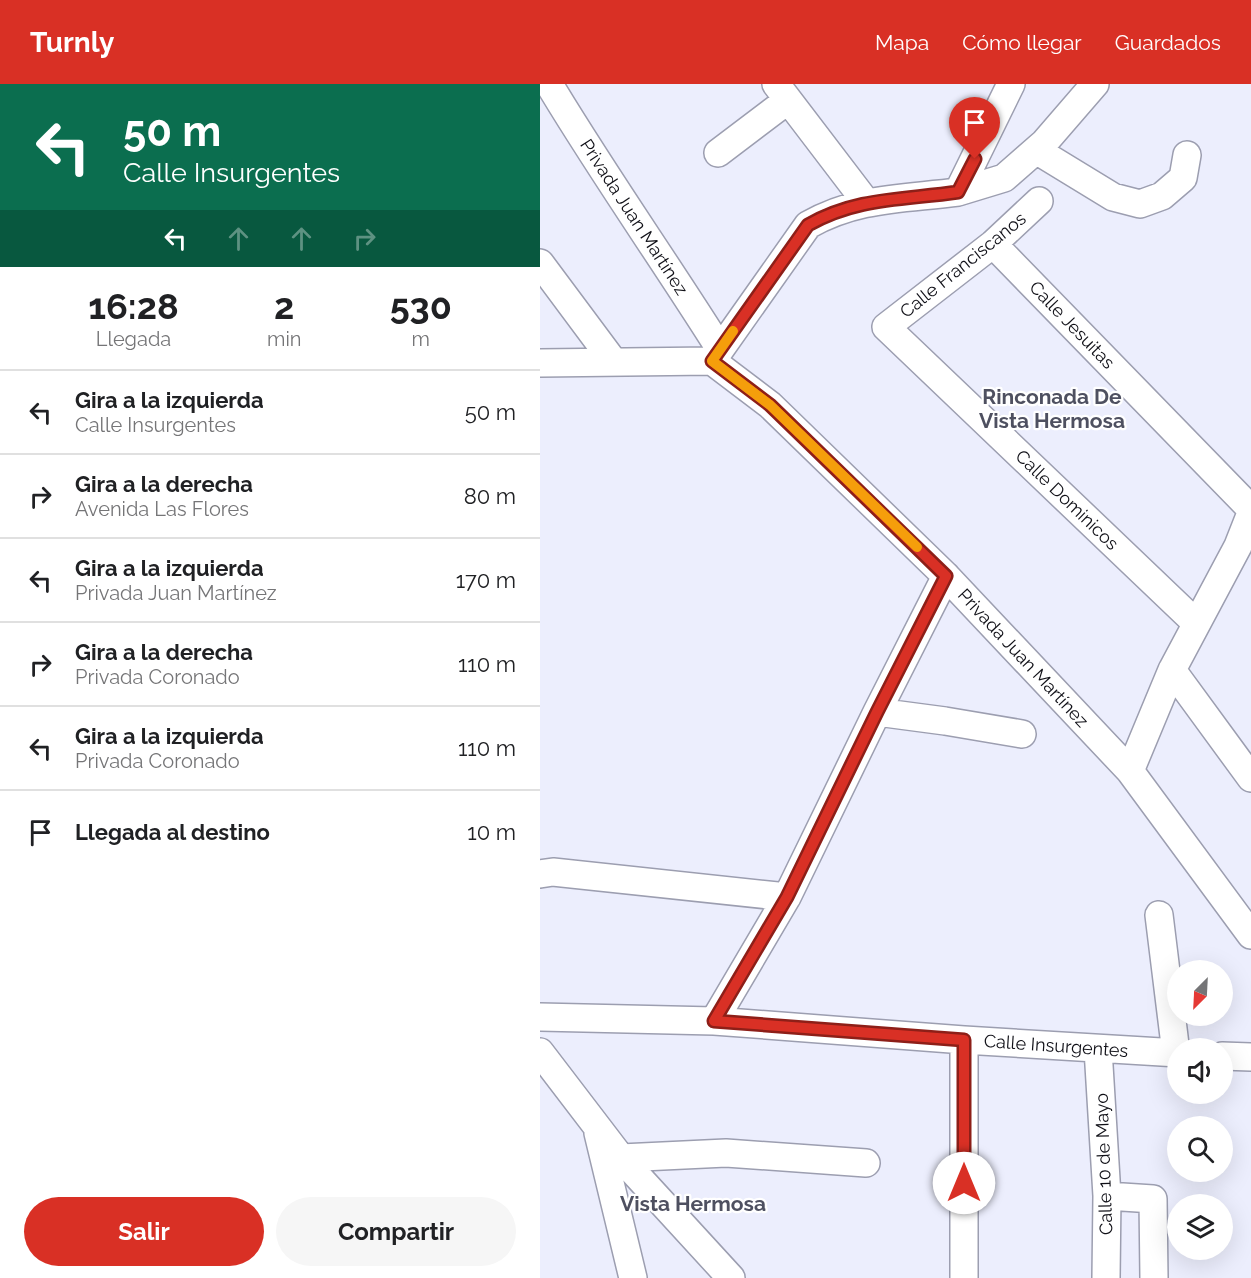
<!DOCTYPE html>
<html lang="es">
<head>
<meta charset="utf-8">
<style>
	:root { --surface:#fff; --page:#f6f6f6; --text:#202124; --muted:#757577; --line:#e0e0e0; --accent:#d93025 }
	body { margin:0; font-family:Raleway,sans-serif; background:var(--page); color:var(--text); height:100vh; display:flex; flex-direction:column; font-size:22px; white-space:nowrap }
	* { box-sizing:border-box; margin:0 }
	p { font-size:20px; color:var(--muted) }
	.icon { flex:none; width:33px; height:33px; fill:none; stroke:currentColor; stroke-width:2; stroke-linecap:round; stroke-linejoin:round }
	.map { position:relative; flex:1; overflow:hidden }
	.panel { display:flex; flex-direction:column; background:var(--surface); width:540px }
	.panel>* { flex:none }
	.top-card { background:#0b6e4f; color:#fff; overflow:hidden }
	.needle { width:39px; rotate:204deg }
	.controls { position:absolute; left:627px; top:876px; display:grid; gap:12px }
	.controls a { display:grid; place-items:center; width:66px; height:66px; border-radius:50%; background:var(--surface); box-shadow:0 6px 24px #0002; font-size:30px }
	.pin { position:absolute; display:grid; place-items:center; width:51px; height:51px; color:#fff; margin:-62px -26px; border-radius:50% 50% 50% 0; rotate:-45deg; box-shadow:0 0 6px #0007 }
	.pin .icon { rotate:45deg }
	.me { position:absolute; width:66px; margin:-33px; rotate:0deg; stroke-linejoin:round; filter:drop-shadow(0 0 4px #0008) }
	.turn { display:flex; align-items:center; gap:21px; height:126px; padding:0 24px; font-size:27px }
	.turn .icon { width:78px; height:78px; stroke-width:2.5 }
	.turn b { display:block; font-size:42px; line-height:51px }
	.lanes { display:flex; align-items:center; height:57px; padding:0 24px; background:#0003; justify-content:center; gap:30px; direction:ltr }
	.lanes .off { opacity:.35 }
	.eta { display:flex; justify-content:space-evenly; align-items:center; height:102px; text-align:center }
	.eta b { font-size:36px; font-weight:700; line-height:42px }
	.button { display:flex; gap:12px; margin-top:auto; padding:12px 24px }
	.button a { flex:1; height:69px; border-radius:36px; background:var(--accent); color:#fff; font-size:24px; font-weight:700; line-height:69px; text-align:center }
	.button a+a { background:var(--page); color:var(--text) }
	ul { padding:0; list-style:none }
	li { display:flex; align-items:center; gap:18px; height:84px; padding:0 24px; border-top:2px solid var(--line) }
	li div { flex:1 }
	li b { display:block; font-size:22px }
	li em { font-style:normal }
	header { display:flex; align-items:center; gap:36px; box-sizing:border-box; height:84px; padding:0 30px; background:var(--accent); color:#fff }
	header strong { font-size:28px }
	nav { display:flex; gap:33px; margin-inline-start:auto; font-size:21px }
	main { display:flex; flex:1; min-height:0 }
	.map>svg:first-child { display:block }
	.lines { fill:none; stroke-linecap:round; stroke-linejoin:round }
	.minor-casing { stroke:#9c9eb0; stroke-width:30 }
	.minor { stroke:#fff; stroke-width:27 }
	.route-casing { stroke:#8d1f18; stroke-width:15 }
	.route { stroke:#d93025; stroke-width:10 }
	.slow { stroke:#f59e0b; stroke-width:10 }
	.labels { text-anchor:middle; stroke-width:4.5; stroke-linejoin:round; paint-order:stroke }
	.street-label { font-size:18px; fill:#101017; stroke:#fff }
	.quarter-label { font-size:21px; font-weight:bold; fill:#4e5060; stroke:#fff }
</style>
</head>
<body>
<header>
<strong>Turnly</strong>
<nav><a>Mapa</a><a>Cómo llegar</a><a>Guardados</a></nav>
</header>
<main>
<section class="panel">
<div class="top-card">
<div class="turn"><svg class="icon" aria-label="left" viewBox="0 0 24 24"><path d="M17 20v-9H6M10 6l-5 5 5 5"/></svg><div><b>50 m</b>Calle Insurgentes</div></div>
<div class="lanes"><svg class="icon" aria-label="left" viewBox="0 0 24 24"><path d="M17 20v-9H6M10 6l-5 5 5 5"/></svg><svg class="icon off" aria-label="ahead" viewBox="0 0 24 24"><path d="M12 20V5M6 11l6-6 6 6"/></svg><svg class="icon off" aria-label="ahead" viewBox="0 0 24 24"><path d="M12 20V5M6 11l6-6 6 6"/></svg><svg class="icon off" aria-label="right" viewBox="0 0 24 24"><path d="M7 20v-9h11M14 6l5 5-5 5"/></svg></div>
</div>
<div class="eta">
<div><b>16:28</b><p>Llegada</p></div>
<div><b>2</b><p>min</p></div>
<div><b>530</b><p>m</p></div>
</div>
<ul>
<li><svg class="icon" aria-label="left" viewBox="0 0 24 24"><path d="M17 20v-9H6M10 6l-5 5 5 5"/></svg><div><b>Gira a la izquierda</b><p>Calle Insurgentes</p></div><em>50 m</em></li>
<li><svg class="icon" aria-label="right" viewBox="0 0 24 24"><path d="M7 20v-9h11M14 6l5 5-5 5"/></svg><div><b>Gira a la derecha</b><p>Avenida Las Flores</p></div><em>80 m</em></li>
<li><svg class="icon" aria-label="left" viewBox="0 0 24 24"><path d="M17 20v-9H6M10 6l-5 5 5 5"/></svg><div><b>Gira a la izquierda</b><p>Privada Juan Martínez</p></div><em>170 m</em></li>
<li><svg class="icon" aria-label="right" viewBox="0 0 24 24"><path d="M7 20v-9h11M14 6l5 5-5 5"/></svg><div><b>Gira a la derecha</b><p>Privada Coronado</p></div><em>110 m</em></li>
<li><svg class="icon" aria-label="left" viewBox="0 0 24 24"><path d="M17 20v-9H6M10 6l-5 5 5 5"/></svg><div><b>Gira a la izquierda</b><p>Privada Coronado</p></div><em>110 m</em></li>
<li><svg class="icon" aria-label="arrive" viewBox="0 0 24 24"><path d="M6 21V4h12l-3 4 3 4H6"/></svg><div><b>Llegada al destino</b></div><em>10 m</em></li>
</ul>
<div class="button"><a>Salir</a><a>Compartir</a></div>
</section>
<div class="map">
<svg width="711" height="1194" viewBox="0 0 711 1194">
	<rect width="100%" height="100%" fill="#eceefd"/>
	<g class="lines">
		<g class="minor-casing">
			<path id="minor" d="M9 0C63 90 124 176 180 265
				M236 0 326 118
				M496 66 573 113 600 120 622 112 643 94 647 71
				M178 69 248 16
				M418 108 464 94 504 59 555 0
				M499 117 453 160 346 243 656 539
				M453 160 711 425
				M0 179 73 277
				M172 277 230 321 406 492 590 687 711 851
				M172 277 268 141C317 113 364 115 418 108L471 0
				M0 279 172 277
				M632 586 711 694
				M337 628 405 637 482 650
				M590 687 632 586 698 462 711 429
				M0 790 13 788 247 813
				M619 831 636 969
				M0 933 174 937 424 956 638 969
				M174 937 247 813 337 628 406 492
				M424 956V1194
				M558 965 567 1112 566 1194
				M0 968 81 1074 191 1194
				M682 972 711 973
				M58 1049 93 1194
				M81 1074 186 1069 326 1079
				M567 1112 613 1115 614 1194"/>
		</g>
		<use href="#minor" class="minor"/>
	</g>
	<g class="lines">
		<g class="route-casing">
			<path id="route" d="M424 1099V956L174 937 247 813 337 628 406 492 230 321 172 277 268 141C317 113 364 116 418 108L435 75"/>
		</g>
		<use href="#route" class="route"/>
		<path class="slow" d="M193 247 172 277 230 321 377 463"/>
	</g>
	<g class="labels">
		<g class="street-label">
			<text transform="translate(94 133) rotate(57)" y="6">Privada Juan Martínez</text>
			<text transform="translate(423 181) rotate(-39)" y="6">Calle Franciscanos</text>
			<text transform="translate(532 241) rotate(46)" y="6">Calle Jesuitas</text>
			<text transform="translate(527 416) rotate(44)" y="6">Calle Dominicos</text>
			<text transform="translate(483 574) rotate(47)" y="6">Privada Juan Martínez</text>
			<text transform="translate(516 962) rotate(4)" y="6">Calle Insurgentes</text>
			<text transform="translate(564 1080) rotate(-92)" y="6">Calle 10 de Mayo</text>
		</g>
		<g class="quarter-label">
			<text x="512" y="320">Rinconada De<tspan x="512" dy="24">Vista Hermosa</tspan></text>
			<text x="153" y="1127">Vista Hermosa</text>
		</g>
	</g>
</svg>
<div class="controls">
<a><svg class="needle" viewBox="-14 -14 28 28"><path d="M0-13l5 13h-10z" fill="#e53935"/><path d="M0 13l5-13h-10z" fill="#757577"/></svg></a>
<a><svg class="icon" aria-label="sound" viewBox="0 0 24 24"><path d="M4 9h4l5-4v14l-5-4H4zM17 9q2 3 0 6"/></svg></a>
<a><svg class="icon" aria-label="search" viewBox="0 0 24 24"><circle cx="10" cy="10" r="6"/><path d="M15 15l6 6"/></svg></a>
<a><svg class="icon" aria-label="layers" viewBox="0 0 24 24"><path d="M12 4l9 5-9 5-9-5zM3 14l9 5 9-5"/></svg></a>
</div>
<div class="pin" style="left:435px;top:75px;background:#d93025"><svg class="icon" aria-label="arrive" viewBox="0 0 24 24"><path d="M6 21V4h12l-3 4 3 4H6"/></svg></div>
<svg class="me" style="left:424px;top:1099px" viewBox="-20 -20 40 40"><circle r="19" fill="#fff"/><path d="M0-13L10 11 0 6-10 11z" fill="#d93025"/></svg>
</div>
</main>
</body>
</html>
